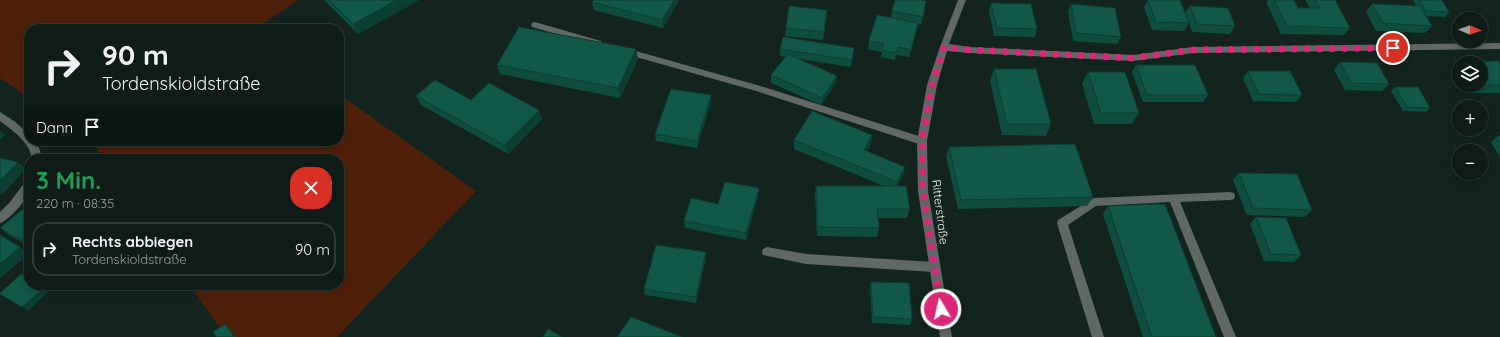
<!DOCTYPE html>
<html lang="de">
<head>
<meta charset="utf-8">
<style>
	:root { --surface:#0e1b17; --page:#172420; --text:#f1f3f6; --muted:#9ba1a1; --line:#2e3936 }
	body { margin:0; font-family:Quicksand,sans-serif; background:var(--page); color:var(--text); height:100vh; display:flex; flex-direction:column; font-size:15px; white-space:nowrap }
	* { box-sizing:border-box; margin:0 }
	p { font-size:13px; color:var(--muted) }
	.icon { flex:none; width:22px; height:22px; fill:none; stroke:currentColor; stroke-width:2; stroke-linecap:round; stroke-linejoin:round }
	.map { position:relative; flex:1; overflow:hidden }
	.side { position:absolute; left:24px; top:154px; width:320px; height:136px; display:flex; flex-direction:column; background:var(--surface); border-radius:16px; box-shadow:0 2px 10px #0003,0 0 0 1px var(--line) }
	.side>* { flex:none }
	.top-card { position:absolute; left:24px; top:24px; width:320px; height:122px; border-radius:16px; box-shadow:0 2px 10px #0003,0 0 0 1px var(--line); background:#0e1b17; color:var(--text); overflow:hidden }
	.needle { width:26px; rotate:92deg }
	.fabs { position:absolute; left:1452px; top:12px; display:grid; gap:8px }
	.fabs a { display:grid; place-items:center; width:36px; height:36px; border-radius:50%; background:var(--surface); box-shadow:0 2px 10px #0003,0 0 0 1px var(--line); font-size:20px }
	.pin { position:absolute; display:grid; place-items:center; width:34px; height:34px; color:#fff; margin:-17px; border:2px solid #fff; border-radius:50%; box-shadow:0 1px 4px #0007 }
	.me { position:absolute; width:44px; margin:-22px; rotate:351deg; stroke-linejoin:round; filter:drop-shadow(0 0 3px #0008) }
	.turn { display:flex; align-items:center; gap:14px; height:84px; padding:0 12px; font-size:18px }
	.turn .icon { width:52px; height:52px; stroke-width:2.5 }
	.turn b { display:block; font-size:28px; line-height:34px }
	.then { display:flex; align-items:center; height:38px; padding:0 12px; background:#0003; gap:8px; font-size:15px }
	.round { display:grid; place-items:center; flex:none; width:42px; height:42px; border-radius:16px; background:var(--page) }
	.summary { display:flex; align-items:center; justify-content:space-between; height:68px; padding:0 12px }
	h1 { font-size:24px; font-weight:800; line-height:30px; color:#1e9e55 }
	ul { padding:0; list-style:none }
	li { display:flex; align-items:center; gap:12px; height:54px; margin:0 8px 6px; padding:0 4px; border:2px solid var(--line); border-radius:16px }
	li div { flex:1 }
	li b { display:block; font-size:15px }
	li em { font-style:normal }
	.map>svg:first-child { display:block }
	.green { fill:#4e200a }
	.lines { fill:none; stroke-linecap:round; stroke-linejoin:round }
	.service { fill:#606865; fill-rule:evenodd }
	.minor { fill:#606865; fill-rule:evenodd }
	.wall { fill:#0f4d3f }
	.shaded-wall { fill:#0d3e33 }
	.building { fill:#125949; stroke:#0d3e33 }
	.route { stroke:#db2777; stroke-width:7; stroke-dasharray:0 12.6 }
	.labels { text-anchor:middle; stroke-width:4; stroke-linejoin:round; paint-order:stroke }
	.street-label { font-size:12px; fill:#e4eeeb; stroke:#13241f }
</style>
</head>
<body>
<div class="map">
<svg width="1500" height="337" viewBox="0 0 1500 337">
	<rect width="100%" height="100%" fill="#13241f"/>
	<path class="green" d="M0 0H298L255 29H29V98L0 78Z
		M339 94 476 191 337 337H226L190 285H339V159H104L91 141H339Z"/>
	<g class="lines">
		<path class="service" d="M535 22 601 41 602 43 598 46 532 27 531 25 532 23Z
			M625 48 757 85 925 138 927 141 925 144 922 145 756 91 622 53 621 51 622 49Z
			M1230 192 1234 193 1235 196 1234 199 1230 200 1180 202 1236 337H1224L1170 202 1096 206 1068 225 1104 337H1092L1057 223 1058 220 1094 198Z
			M767 247 806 254 934 262 938 264 939 267 938 270 934 272 806 264 763 255 762 252 763 249Z"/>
		<path class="minor" d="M958 0H966L949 44 970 47 1133 55 1193 47 1500 43V49L1193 53 1133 61 970 53 947 51 937 85 927 141 928 191 952 337H940L918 191 917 141 927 85 940 47Z
			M0 112 14 121 29 134V141H35C39 147 41 152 42 159H32C30 142 13 131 0 121Z
			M29 181C29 185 30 190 28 194 25 202 8 221 0 223V212L10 202 25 182Z"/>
	</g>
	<path class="wall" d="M324 0H419L358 34Z
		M594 0H679L663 28 594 10 592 2Z
		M1148 0H1180L1189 23 1184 31 1152 30 1144 7Z
		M1268 0H1294L1298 8H1310L1305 0H1335L1350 28 1344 35 1281 34 1266 2Z
		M1413 0H1442L1449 12 1445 17 1426 16 1432 26 1425 33 1376 31 1366 12 1372 4 1416 6Z
		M926 1 921 25 918 24 909 57 896 55 895 60 881 57 882 52 868 49 869 41 891 18 892 11Z
		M991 3 1037 29 1035 37 994 36 989 11Z
		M1071 4 1121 37 1117 44 1073 41 1068 12Z
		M1190 6 1235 26 1230 34 1192 32 1185 13Z
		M827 10 823 40 785 36 786 28Z
		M854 48 851 67 799 59 836 83 821 105 771 83V75L785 57 780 56V49Z
		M636 49 638 59 620 98 500 74 497 65Z
		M1340 62 1389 84 1382 91 1345 90 1334 70Z
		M1460 62 1500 63V93H1469L1464 85H1481V63H1459Z
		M1459 63V78L1453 69Z
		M1136 65 1208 95 1203 102H1143L1132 72Z
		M994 69 1051 124 1046 136 1002 135 990 81Z
		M1248 71 1302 95 1296 102 1253 101 1243 78Z
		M1088 72 1139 113 1132 124H1094L1082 84Z
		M1395 87 1430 108 1426 112 1403 111 1391 91Z
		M711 95V102L697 148 656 141 655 134Z
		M416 96 471 100 542 119 508 154 421 105Z
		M1499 135H1500V157L1491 142Z
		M794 140 871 144 867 151 905 167 903 176 897 186 910 209 907 218H878L879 228 877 237 817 236 815 194 816 186H884L794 149Z
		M949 147 1093 197 1087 206 958 209 946 156Z
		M1239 173 1312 210 1305 217 1247 215 1233 180Z
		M758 195 746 240 685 228 684 221 718 204Z
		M29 204V246L9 235 0 228Z
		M1108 206 1216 337H1143L1103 214Z
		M1256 217 1301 255 1294 262 1264 261 1250 224Z
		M706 252V258L696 303 645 295 644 289Z
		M871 282 912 319 910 325 872 323 870 288Z"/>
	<path class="shaded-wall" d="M397 0H419L358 34 353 24Z
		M674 0H679L663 28 662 20Z
		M636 49 638 59 620 98 618 88Z
		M837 76 836 83 821 105 822 98Z
		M711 95V102L697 148V141Z
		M539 110 542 119 508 154 504 145Z
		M0 131 5 135 0 140Z
		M872 135 871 144 862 159 864 150Z
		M18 162 26 169 2 195 0 194V181Z
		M905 167 903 176 895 190 897 182Z
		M759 188 758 195 746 240V233Z
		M20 247 29 254 0 278V264Z
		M706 252V258L696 303V297Z
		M44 288 49 291 28 311 22 307Z
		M225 324 229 327 236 337H234Z"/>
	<path class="building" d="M329 0H397L353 24Z
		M594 0H674L662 20 592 2Z
		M895 0H920L926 1 923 17 892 11Z
		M1148 0H1180L1189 23 1156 22Z
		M1274 0H1294L1298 8H1320L1315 0H1335L1350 28 1287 26Z
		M1419 0H1442L1449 12 1426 11Z
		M991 3 1031 4 1037 29 997 28Z
		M1071 4 1115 8 1121 37 1076 33Z
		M1372 4 1420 6 1432 26 1383 23Z
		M789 6 827 10 824 32 786 28Z
		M1190 6 1228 8 1235 26 1197 24Z
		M877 15 918 23 911 50 898 47 896 53 882 50 884 44 869 41Z
		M519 27 636 49 618 88 497 65Z
		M783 37 854 48 852 60 780 49Z
		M788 54 837 76 822 98 771 75Z
		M1499 61 1500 63V85H1477H1481V63H1461L1460 62Z
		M1340 62 1377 63 1389 84 1351 83Z
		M1136 65H1195L1208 95H1147Z
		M994 69H1036L1051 124H1007Z
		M1248 71H1290L1302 95 1259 94Z
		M1088 72H1125L1139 113H1101Z
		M435 80 471 100 489 83 539 110 504 145 416 96Z
		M1395 87H1418L1430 108 1407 107Z
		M671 89 711 95 697 141 655 134Z
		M812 111 872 135 864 150 905 167 897 182 794 140Z
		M1075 144 1093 197 961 200 949 147Z
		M0 158 18 162 0 181Z
		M1239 173 1297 174 1312 210 1253 208Z
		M725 182 759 188 746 233 684 221 691 198 718 204Z
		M816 186H906L910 209H877L879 228 818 227Z
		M29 204V244L0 228Z
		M1165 204 1216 337H1152L1108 206Z
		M1256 217 1286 218 1301 255 1271 254Z
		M0 235 20 247 0 264Z
		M656 245 706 252 696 297 644 289Z
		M21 274 29 279V285H39L44 288 22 307 0 294V293Z
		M871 282 909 283 912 319 873 317Z
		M631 317 682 337H617Z
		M225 324 234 337H217L213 332Z
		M548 329 562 337H543Z"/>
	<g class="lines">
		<path class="route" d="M941 309 923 191 922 141 932 85 944 47 970 50 1133 58 1193 50 1393 48"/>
	</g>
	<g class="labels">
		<g class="street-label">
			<text transform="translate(940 212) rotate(83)" y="4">Ritterstraße</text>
		</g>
	</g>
</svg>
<div class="fabs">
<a><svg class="needle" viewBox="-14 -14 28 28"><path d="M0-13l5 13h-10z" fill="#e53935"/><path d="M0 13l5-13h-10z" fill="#9ba1a1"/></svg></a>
<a><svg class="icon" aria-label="layers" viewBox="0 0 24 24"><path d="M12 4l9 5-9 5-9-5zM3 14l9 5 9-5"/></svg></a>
<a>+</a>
<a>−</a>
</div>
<div class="pin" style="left:1393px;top:48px;background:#d93025"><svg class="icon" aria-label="arrive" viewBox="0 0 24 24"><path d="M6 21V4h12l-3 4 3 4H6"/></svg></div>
<svg class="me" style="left:941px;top:309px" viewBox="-20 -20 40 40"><circle r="17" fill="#db2777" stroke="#fff" stroke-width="3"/><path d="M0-11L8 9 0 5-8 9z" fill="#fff"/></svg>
<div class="top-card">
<div class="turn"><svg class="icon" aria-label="right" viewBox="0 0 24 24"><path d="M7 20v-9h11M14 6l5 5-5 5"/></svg><div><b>90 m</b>Tordenskioldstraße</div></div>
<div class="then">Dann<svg class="icon" aria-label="arrive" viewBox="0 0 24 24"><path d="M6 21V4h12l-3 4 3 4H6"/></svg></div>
</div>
<section class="side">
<div class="summary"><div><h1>3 Min.</h1><p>220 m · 08:35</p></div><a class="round" style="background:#d93025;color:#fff"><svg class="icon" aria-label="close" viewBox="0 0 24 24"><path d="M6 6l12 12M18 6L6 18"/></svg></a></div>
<ul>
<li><svg class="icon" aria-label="right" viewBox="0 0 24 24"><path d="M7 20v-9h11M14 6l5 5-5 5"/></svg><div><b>Rechts abbiegen</b><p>Tordenskioldstraße</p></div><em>90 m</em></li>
</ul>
</section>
</div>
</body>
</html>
